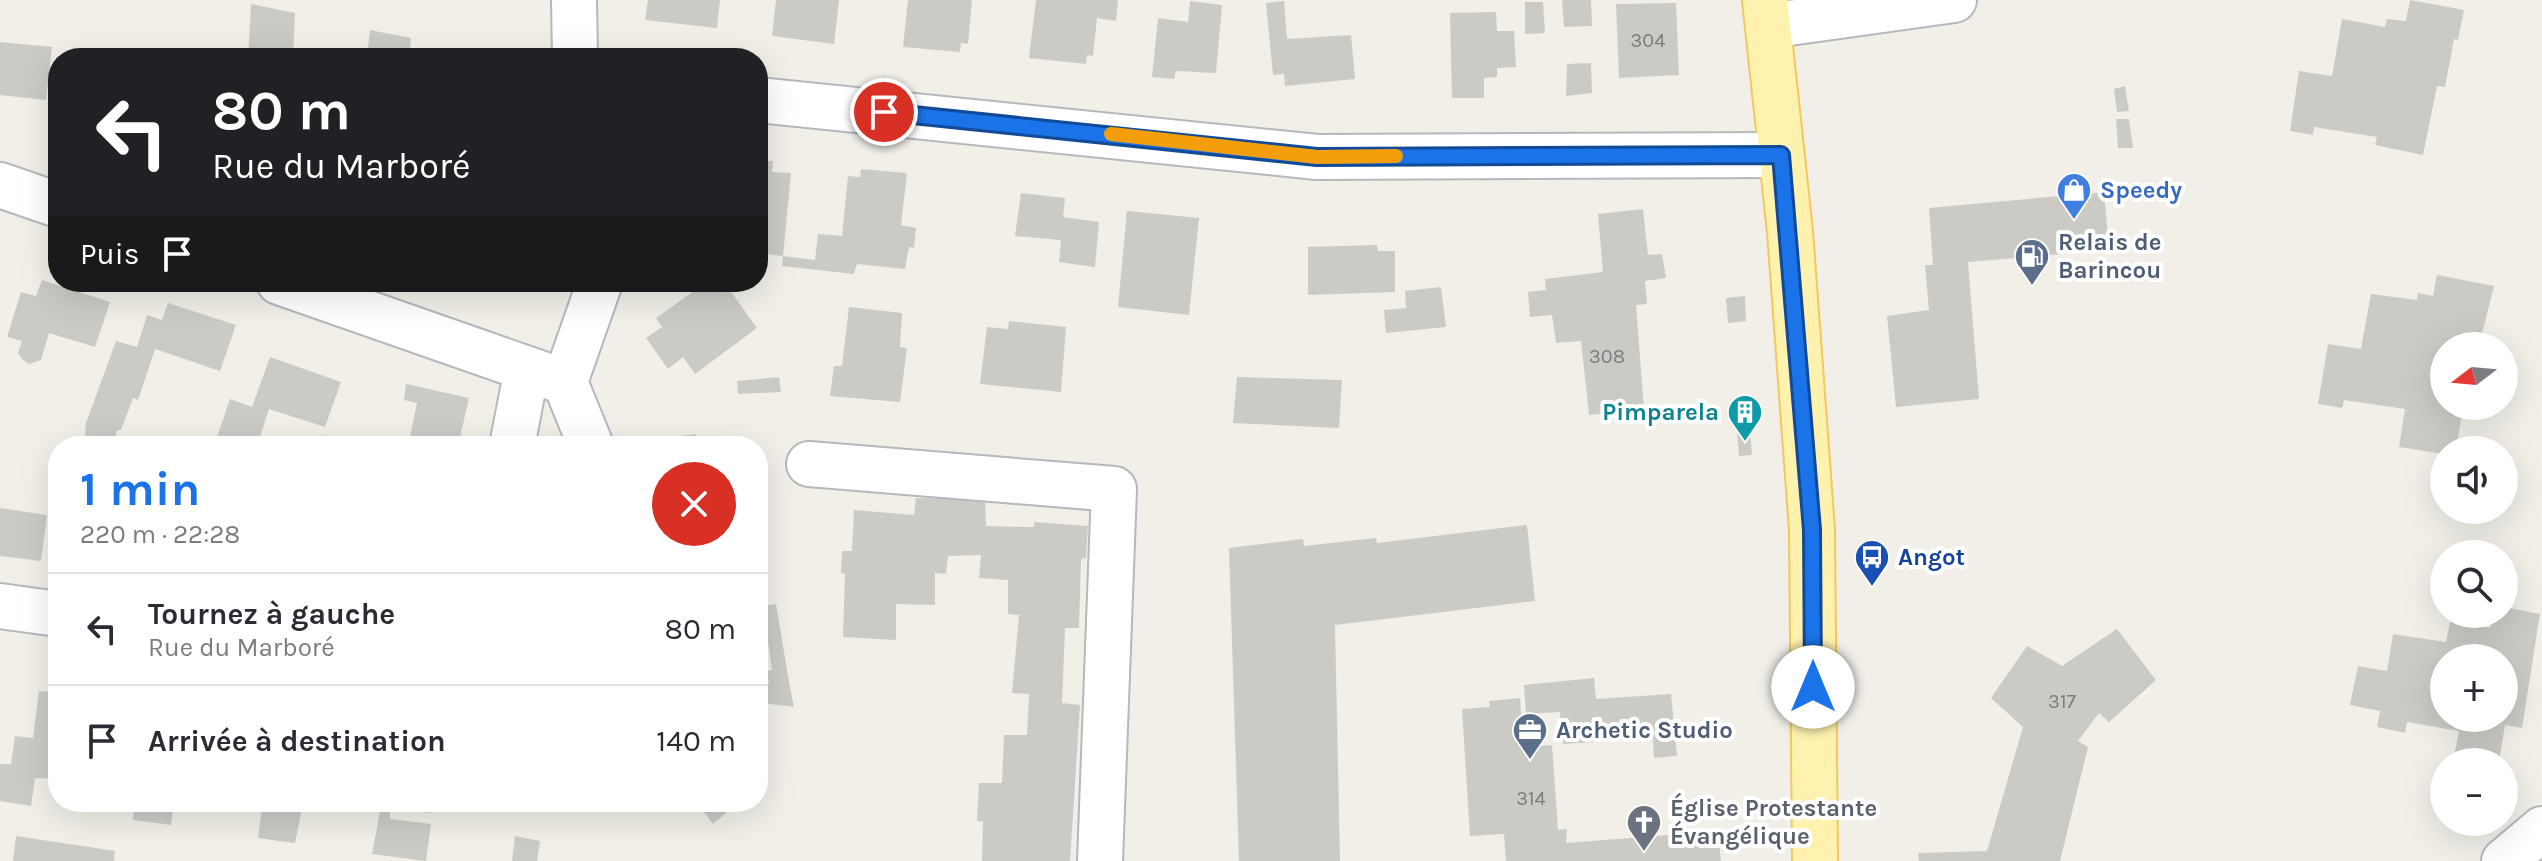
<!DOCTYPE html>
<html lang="fr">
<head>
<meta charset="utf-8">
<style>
	:root { --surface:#fff; --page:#f7f7f7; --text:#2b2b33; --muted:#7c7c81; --line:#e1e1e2; --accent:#1a73e8 }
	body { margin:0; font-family:Karla,sans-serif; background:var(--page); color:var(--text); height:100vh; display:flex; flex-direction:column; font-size:30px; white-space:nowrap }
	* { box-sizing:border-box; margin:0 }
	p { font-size:26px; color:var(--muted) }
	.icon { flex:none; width:44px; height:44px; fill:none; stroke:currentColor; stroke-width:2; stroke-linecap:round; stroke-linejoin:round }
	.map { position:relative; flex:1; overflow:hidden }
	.side { position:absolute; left:48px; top:436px; width:720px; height:376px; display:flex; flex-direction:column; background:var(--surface); border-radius:32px; box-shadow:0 8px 32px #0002 }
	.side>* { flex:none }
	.hud { position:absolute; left:48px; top:48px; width:720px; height:244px; border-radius:32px; box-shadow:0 8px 32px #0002; background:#202124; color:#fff; overflow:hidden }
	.needle { width:52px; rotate:254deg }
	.fabs { position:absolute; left:2430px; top:332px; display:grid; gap:16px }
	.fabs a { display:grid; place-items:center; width:88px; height:88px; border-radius:50%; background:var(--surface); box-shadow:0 8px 32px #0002; font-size:40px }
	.pin { position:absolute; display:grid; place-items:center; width:68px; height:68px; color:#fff; margin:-34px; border:4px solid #fff; border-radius:50%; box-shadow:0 2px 8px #0007 }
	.me { position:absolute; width:88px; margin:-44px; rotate:0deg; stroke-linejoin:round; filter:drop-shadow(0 0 6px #0008) }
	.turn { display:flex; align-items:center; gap:28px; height:168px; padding:0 32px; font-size:36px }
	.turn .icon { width:104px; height:104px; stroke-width:2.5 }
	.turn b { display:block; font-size:56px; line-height:68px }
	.then { display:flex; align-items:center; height:76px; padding:0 32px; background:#0003; gap:16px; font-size:30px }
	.round { display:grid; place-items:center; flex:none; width:84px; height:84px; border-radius:42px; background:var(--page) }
	.overview { display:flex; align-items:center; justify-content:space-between; height:136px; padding:0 32px }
	h1 { font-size:48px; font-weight:700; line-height:60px; color:var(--accent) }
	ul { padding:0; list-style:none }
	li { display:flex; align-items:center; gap:24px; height:112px; padding:0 32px; border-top:2px solid var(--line) }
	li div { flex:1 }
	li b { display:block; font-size:30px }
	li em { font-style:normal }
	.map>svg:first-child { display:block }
	.building { fill:#cccac5; fill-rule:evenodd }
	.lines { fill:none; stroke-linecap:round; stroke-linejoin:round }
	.minor-casing { stroke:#b5b8bc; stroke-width:48 }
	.major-casing { stroke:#f2c960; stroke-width:48 }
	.minor { stroke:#fff; stroke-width:44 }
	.major { stroke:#fff2af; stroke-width:44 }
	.route-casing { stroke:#114b97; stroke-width:20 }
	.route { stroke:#1a73e8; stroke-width:14 }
	.slow { stroke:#f59e0b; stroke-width:14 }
	.labels { text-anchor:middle; stroke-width:8; stroke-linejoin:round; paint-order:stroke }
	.number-label { font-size:20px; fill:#7a7d7f }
	.shop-label { font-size:24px; font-weight:bold; fill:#366cbe; stroke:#fff; text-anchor:start }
	.service-label { font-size:24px; font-weight:bold; fill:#4e5e75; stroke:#fff; text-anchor:start }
	.culture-label { font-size:24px; font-weight:bold; fill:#0d838f; stroke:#fff; text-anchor:end }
	.transit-label { font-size:24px; font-weight:bold; fill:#164399; stroke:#fff; text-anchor:start }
	.worship-label { font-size:24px; font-weight:bold; fill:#5b616d; stroke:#fff; text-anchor:start }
</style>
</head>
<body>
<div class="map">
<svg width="2542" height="861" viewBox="0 0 2542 861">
	<rect width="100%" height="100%" fill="#f1efe8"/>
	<path class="building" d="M648 0H720L717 28 645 20Z
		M776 0H839L834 44 772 36Z
		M908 0H972L968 44 961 43 960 52 903 47Z
		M1036 0H1118L1116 21 1097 18 1093 56 1087 55 1086 64 1029 58Z
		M1562 0H1591L1592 26 1564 27Z
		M2410 0 2464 10 2458 40 2454 39 2445 87 2437 86 2423 155 2375 145 2377 137 2314 127 2313 135 2290 131 2299 71 2332 76 2342 19 2385 27 2387 19 2406 21Z
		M1190 1 1222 5 1216 73 1176 71 1174 79 1152 77 1158 18 1188 22Z
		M1284 1 1287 39 1351 35 1355 79 1285 86 1284 74 1273 75 1266 3Z
		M1525 2H1543L1545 33 1525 34Z
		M1676 3 1679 75 1619 78 1616 4Z
		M251 4 295 13 293 58H248Z
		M1496 12 1497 31H1514L1516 67 1497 68V77L1484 78V98H1452L1450 13Z
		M370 30 411 38 409 58H367Z
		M0 42 52 47 46 100 0 95Z
		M1591 63 1592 93 1566 96 1567 64Z
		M2125 86 2129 111 2117 112 2114 89Z
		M2116 119H2129L2133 148H2118Z
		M758 160 773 161 772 172 791 173 783 256 815 260 818 234 842 236 848 176 860 177 861 169 907 173 901 225 916 228 914 248 909 247 905 269 857 264 854 274 782 266 783 256 764 254 762 265H758Z
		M2104 192 2109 250 1968 262 1979 399 1896 407 1887 316 1929 310 1925 265H1933L1929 208Z
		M1021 193 1065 198 1063 217 1099 222 1095 267 1059 262 1061 240 1015 236Z
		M1643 209 1648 255 1662 254 1666 278 1645 281 1647 304 1636 305 1644 410 1589 415 1581 341 1556 343 1552 315 1530 317 1528 292 1546 290 1545 279 1603 272 1598 214Z
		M1127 211 1199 218 1189 315 1118 307Z
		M1377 245 1378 251H1395V292L1308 295V247Z
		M2437 275 2494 286 2479 346H2444V406H2463L2456 450H2444V454L2399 447 2405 409 2344 400 2342 408 2318 404 2328 344 2361 349 2371 294 2417 300 2418 293 2433 296Z
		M42 280 110 302 95 347 49 333 41 360 29 364 22 359 18 353 22 341 7 337 21 292 36 296Z
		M717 282H724L757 328 695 374 683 357 668 369 646 338 662 327 656 318 698 288 702 292Z
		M1441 287 1446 327 1386 333 1384 310 1406 308 1405 291Z
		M1745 296 1746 321 1728 323 1726 298Z
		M168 303 236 325 220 371 155 349 138 400 133 398 121 430H117L114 446H84L86 423 116 341 137 347 147 315 162 320Z
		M849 307 902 313 900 347 907 348 900 402 830 396 834 366H842Z
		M1009 321 1066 327 1061 392 980 384 987 327 1008 329Z
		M270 357 341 382 325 427 269 409 257 446H214L230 399 252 407Z
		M779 377 781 392 738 394 737 381Z
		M1237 377 1342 380 1339 428 1233 423Z
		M406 384 469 398 458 446H408L417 403 404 400Z
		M1750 431 1752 455 1739 456 1737 432Z
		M696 434 697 446H648V440Z
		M325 435 352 446H321Z
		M916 498 985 499 986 526 1034 527V522L1088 526 1086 558 1081 559 1079 628H1065L1062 703 1080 705 1070 861H982L983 822 977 821 979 783H1002L1004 735H1027L1029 694 1012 693 1019 615 1008 614V580L979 578 981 555 948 556 946 574 935 573V605L896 604V640L843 637 845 574 841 573 842 551H852L854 510 914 515Z
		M0 508 47 515 41 561 0 556Z
		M1527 525 1535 601 1335 625 1340 861H1239L1229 548 1303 539 1304 546 1376 538 1377 543Z
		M776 604 789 682 794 707 762 703 759 684 769 683 767 671 772 670 763 606Z
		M2504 607 2540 614 2522 728 2505 725 2499 762H2453L2459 731 2407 722 2405 733 2377 727 2380 711 2350 705 2358 666 2387 671 2393 634 2446 642 2450 622 2490 628 2492 614H2504ZM2444 658H2504V718H2444Z
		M2117 629 2156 680 2109 722 2099 713 2078 741 2088 747 2060 861H1919L1918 853 1987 851 2023 727 1991 698 2027 646 2062 666Z
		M1594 678 1596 699 1671 694 1677 756 1654 758 1653 738 1563 744 1560 712 1526 714 1524 685Z
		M58 686V779L35 778 31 806 0 801V764H11L15 736 33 738 39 691 55 692Z
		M1520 698 1523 747 1552 745 1558 830 1567 829 1566 843 1708 832 1710 844 1719 843 1721 861H1506L1504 834 1470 836 1462 709 1490 707 1489 701Z
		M135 802H174L171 825 133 820Z
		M263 802H303L295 843 258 838Z
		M394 802H432L431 813 394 808Z
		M696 802H719L727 812 713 824Z
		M380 811H390V819L431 824 426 861 372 854Z
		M16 836 115 851 114 861H13Z
		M515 836 540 841 537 861H512Z"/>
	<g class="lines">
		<g class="minor-casing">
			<path id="minor" d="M574 0 575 58
				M1768 26 1954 0
				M758 100 1317 157 1781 155
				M0 185 58 205
				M279 282 565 382 591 446
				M565 382 600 282
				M512 446 527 369
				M809 464 1114 489 1100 861
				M0 606 58 614
				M2504 861 2542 829"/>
		</g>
		<g class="major-casing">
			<path id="major" d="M1765 0 1790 232 1812 530 1815 861"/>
		</g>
		<use href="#minor" class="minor"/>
		<use href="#major" class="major"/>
	</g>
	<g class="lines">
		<g class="route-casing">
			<path id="route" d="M884 112 1317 157 1781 155 1812 530 1813 687"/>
		</g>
		<use href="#route" class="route"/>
		<path class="slow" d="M1111 134 1317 157 1396 156"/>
	</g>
	<defs>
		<g id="shop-pin" transform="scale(1.8)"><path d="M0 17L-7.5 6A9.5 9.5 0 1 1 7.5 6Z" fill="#3f7fe0" stroke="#fff"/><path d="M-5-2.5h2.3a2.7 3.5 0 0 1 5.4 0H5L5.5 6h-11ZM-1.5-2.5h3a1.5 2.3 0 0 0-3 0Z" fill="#fff"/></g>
		<g id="fuel-pin" transform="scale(1.8)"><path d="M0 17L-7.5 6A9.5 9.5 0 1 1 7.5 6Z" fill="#5c6f8a" stroke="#fff"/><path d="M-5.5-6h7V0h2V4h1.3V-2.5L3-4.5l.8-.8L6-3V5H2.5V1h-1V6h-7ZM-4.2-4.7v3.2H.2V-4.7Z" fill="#fff"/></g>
		<g id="building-pin" transform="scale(1.8)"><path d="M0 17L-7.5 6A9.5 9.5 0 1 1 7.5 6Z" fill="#0f9aa8" stroke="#fff"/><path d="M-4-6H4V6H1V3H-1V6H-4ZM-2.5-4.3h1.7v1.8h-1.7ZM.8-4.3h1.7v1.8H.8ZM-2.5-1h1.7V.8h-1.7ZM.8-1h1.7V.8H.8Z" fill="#fff"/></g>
		<g id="bus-pin" transform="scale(1.8)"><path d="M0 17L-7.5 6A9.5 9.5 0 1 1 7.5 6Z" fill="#1a4fb4" stroke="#fff"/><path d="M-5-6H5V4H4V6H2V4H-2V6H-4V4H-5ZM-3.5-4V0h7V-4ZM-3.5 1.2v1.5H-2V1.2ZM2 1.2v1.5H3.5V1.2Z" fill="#fff"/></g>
		<g id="office-pin" transform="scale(1.8)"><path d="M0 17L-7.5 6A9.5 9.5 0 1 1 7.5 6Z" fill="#5c6f8a" stroke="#fff"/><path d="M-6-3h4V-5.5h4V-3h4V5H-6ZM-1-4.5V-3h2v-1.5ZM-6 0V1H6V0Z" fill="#fff"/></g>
		<g id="church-pin" transform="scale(1.8)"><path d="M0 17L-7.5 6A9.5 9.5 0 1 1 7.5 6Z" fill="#6b7280" stroke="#fff"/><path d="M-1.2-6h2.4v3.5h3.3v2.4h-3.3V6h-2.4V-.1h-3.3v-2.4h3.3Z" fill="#fff"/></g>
	</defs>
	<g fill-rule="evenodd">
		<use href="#shop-pin" x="2074" y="190"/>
		<use href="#fuel-pin" x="2032" y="256"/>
		<use href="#building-pin" x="1745" y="412"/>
		<use href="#bus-pin" x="1872" y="557"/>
		<use href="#office-pin" x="1530" y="730"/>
		<use href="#church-pin" x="1644" y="822"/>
	</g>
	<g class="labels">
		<g class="number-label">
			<text x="1648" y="47">304</text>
			<text x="1607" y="363">308</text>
			<text x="2062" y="708">317</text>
			<text x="1531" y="805">314</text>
		</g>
		<g class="shop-label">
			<text x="2100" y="198">Speedy</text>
		</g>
		<g class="service-label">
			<text x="2058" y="250">Relais de<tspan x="2058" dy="28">Barincou</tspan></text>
			<text x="1556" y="738">Archetic Studio</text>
		</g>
		<g class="culture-label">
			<text x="1719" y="420">Pimparela</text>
		</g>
		<g class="transit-label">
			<text x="1898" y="565">Angot</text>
		</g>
		<g class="worship-label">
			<text x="1670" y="816">Église Protestante<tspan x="1670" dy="28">Évangélique</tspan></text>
		</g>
	</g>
</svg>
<div class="fabs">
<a><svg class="needle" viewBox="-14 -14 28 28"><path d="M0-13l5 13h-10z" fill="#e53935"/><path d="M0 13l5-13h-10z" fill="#7c7c81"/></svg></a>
<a><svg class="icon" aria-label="sound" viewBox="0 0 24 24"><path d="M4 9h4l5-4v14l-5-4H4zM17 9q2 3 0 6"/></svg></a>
<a><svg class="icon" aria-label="search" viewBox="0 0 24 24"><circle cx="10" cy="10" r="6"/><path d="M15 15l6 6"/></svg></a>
<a>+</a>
<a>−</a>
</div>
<div class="pin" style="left:884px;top:112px;background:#d93025"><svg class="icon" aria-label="arrive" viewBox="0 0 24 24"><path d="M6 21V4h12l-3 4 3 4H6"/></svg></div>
<svg class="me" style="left:1813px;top:687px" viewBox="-20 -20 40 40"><circle r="19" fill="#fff"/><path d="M0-13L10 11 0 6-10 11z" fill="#1a73e8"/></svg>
<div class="hud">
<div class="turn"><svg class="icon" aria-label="left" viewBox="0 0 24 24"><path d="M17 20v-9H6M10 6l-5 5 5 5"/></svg><div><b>80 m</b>Rue du Marboré</div></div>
<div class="then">Puis<svg class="icon" aria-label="arrive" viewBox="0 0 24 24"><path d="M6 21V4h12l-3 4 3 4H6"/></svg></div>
</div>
<section class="side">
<div class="overview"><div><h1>1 min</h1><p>220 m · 22:28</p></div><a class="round" style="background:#d93025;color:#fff"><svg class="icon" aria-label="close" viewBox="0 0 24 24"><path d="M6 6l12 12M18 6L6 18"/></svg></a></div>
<ul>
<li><svg class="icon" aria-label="left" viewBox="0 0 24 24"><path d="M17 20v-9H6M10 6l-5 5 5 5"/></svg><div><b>Tournez à gauche</b><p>Rue du Marboré</p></div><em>80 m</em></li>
<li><svg class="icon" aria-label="arrive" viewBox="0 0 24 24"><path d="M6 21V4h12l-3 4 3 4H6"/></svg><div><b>Arrivée à destination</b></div><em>140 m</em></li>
</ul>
</section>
</div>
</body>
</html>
